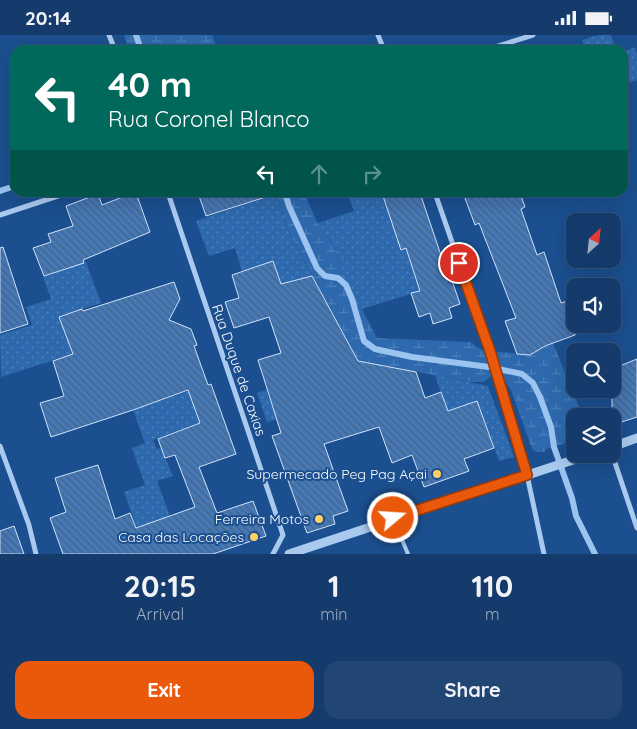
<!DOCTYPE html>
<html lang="en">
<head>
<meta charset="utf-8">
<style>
	:root { --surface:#143b6b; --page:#214673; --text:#f1f3f6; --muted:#9dadc1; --line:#33557e; --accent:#ea580c }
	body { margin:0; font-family:Quicksand,sans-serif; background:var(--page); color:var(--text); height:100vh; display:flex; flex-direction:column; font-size:19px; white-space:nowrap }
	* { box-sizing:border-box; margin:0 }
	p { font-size:16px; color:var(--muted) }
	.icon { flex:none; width:28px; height:28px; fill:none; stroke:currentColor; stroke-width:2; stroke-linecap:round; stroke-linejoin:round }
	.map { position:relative; height:519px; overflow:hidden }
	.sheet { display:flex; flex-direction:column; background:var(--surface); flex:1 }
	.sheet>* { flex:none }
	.guide { position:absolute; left:10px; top:10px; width:618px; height:152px; border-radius:15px; box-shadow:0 5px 20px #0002,0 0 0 1px var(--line); background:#00695c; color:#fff; overflow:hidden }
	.needle { width:32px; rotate:27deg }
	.buttons { position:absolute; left:566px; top:178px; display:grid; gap:10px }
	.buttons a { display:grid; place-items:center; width:55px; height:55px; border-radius:10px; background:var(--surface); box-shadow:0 5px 20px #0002,0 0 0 1px var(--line); font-size:25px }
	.pin { position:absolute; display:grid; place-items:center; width:42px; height:42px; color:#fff; margin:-21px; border:2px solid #fff; border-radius:50%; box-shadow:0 1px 5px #0007 }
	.me { position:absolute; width:55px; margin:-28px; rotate:72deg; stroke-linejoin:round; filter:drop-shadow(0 0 4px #0008) }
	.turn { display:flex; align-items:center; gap:18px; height:105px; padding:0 15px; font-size:22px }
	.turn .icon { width:65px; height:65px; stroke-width:2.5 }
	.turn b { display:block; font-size:35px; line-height:42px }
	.lanes { display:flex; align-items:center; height:48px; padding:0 15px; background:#0003; justify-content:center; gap:25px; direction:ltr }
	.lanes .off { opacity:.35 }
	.eta { display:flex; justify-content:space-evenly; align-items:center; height:85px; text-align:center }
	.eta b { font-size:30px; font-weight:800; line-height:35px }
	.cta { display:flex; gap:10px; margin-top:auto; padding:10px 15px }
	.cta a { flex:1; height:58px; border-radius:15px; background:var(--accent); color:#fff; font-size:20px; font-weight:800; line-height:58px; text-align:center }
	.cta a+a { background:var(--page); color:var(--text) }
	.status { display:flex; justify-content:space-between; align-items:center; height:35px; padding:0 25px; background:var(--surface); direction:ltr }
	.status svg { height:14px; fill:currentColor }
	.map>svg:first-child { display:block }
	.wetland { fill:url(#wetland-marsh) }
	.garden { fill:url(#garden-dots) }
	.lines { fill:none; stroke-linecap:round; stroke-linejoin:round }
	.stream { stroke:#9cc4f0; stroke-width:6 }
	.building { fill:url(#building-back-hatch); stroke:#cfe3fa }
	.service { stroke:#a9c9ee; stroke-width:4 }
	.minor { stroke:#a9c9ee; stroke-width:5 }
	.tertiary { stroke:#a9c9ee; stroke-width:9 }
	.route-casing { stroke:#983908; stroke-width:12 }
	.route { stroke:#ea580c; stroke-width:9 }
	.poi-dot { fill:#ffd166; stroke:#1b4f8f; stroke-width:2 }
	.labels { text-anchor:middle; stroke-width:4; stroke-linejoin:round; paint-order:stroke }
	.street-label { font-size:14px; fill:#fff; stroke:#1b4f8f }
	.poi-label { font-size:14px; fill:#fff; stroke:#1b4f8f; text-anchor:end }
</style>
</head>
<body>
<div class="status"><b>20:14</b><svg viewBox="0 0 49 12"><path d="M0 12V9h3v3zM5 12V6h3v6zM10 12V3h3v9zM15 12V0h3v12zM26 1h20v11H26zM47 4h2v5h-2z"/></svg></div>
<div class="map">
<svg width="637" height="519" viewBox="0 0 637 519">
	<defs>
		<pattern id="wetland-marsh" width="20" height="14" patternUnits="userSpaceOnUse" patternTransform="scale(1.25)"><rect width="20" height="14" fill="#2e69ad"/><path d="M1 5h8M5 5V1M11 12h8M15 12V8" fill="none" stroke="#4d80b9"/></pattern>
		<pattern id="garden-dots" width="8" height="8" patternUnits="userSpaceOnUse" patternTransform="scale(1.25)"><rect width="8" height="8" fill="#2e69ad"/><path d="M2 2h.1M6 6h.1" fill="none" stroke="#4d80b9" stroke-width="1.8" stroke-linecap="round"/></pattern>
		<pattern id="building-back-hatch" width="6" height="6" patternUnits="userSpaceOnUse" patternTransform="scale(1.25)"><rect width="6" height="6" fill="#4478b7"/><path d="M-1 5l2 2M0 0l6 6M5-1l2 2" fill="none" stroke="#486282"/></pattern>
	</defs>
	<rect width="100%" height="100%" fill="#1b4f8f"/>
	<path class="wetland" d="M124 0H212L218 15H129Z
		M276 158H304L316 185 334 211 341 234 377 303 470 307 482 315 529 320 553 308 583 381H575V408L571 407 546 414 544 417H536L532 414 511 355 501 340 491 341 484 347H472L358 326 288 195Z"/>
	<path class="garden" d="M599 0H611L616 15H586L582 5Z
		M635 12 637 19V45L623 50V17Z
		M347 158H382L401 214 406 213 420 256 362 274 341 234 334 211 318 188 354 176Z
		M276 159 288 195 312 241 281 250 273 226 242 237 235 213 209 221 196 186Z
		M86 227 101 268 59 281 73 319 1 342 0 300 32 290 26 272 51 264 43 242Z
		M435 340 488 351 514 422 499 426 477 366 447 376Z
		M266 355 274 376 288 372 291 380 267 387 257 358Z
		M189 356 200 387 153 405 157 414 161 413 173 441 157 446 170 481 137 493 124 457 145 450 132 413 145 408 133 375Z"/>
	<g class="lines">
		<path class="stream" d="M136 0 141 15
			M0 156 15 151
			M285 158 289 171 317 233 325 241 338 243 346 250 352 264 364 306 375 314 412 322 489 332 522 339 533 348 540 362 551 392 554 412 572 463 576 481 595 519"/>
	</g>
	<path class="building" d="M133 158H136L150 197 83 225 84 228 44 241 33 213 51 207 48 199 73 191 66 171 98 159 102 170Z
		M198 158H268L269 161 206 181Z
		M382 158H420L447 238 449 237 460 269 449 273 452 283 433 289 430 278 419 282 411 258 420 256 406 213 401 215Z
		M463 158H520L525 172 521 174 537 220 544 217 561 268 575 263V300L545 311 530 320 517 319 505 286 516 283 479 188 475 190Z
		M3 212 28 289 0 298V213Z
		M273 226 281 249 312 241 358 326 416 337 425 363 441 357 448 376 477 366 494 413 464 424 469 436 424 452 412 420 392 428 379 392 324 409 348 476 333 481 335 489 307 498 272 401 281 398 258 325 281 318 269 282 234 293 225 267 239 263 232 240Z
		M174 247 180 264 169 285 191 294 197 310 194 311 208 350 211 349 236 419 199 432 217 478 253 466 266 501 213 519H63L50 483 66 477 55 443 98 430 115 484 130 478 136 493 195 472 175 420 165 423 158 404 200 388 188 355 133 375 51 402 40 368 64 361 53 326 73 319 59 282 82 274 83 276Z
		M637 324V382L612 390V334Z
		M14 491 24 519H0V496Z"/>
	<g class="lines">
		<path class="service" d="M394 486 408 519"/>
		<path class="minor" d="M109 0 115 15
			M378 0 384 15
			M486 15 533 0
			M168 158 283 500 273 519
			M435 158 490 316 527 440 544 519
			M0 180 67 158
			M0 411 29 490 36 519
			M612 419 637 493"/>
		<path class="tertiary" d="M612 412 637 403
			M289 519 591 419"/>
	</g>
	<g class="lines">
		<g class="route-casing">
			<path id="route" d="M393 483 527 440 490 316 459 228"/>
		</g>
		<use href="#route" class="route"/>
	</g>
	<g class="poi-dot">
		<circle cx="437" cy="439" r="5"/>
		<circle cx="319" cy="484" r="5"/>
		<circle cx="254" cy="502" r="5"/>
	</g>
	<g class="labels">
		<g class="street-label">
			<text transform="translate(239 335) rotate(71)" y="5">Rua Duque de Caxias</text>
		</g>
		<g class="poi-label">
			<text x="427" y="444">Supermecado Peg Pag Açai</text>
			<text x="309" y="489">Ferreira Motos</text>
			<text x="244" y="507">Casa das Locações</text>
		</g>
	</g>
</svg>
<div class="buttons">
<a><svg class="needle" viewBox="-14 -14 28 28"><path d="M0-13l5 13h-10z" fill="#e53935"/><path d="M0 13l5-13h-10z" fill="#9dadc1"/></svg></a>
<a><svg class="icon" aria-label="sound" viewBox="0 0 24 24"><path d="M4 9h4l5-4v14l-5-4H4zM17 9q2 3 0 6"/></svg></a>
<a><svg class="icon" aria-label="search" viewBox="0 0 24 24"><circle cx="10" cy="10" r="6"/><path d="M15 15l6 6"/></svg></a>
<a><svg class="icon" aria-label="layers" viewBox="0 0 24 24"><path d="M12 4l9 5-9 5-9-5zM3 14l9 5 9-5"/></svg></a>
</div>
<div class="pin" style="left:459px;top:228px;background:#d93025"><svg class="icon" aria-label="arrive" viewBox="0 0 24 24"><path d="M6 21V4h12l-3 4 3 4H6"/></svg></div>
<svg class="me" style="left:393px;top:483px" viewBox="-20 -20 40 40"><circle r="17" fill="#ea580c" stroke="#fff" stroke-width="3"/><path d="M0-11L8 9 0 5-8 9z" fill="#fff"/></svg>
<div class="guide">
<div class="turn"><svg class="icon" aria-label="left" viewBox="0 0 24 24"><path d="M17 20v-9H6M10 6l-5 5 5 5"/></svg><div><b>40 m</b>Rua Coronel Blanco</div></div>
<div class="lanes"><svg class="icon" aria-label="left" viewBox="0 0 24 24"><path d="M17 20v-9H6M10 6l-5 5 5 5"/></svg><svg class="icon off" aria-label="ahead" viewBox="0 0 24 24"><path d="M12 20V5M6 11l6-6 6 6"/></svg><svg class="icon off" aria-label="right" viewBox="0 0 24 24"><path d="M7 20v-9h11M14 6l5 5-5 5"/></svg></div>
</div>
</div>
<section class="sheet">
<div class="eta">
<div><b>20:15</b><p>Arrival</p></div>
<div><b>1</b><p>min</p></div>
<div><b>110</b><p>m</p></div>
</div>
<div class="cta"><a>Exit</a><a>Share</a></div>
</section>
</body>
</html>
